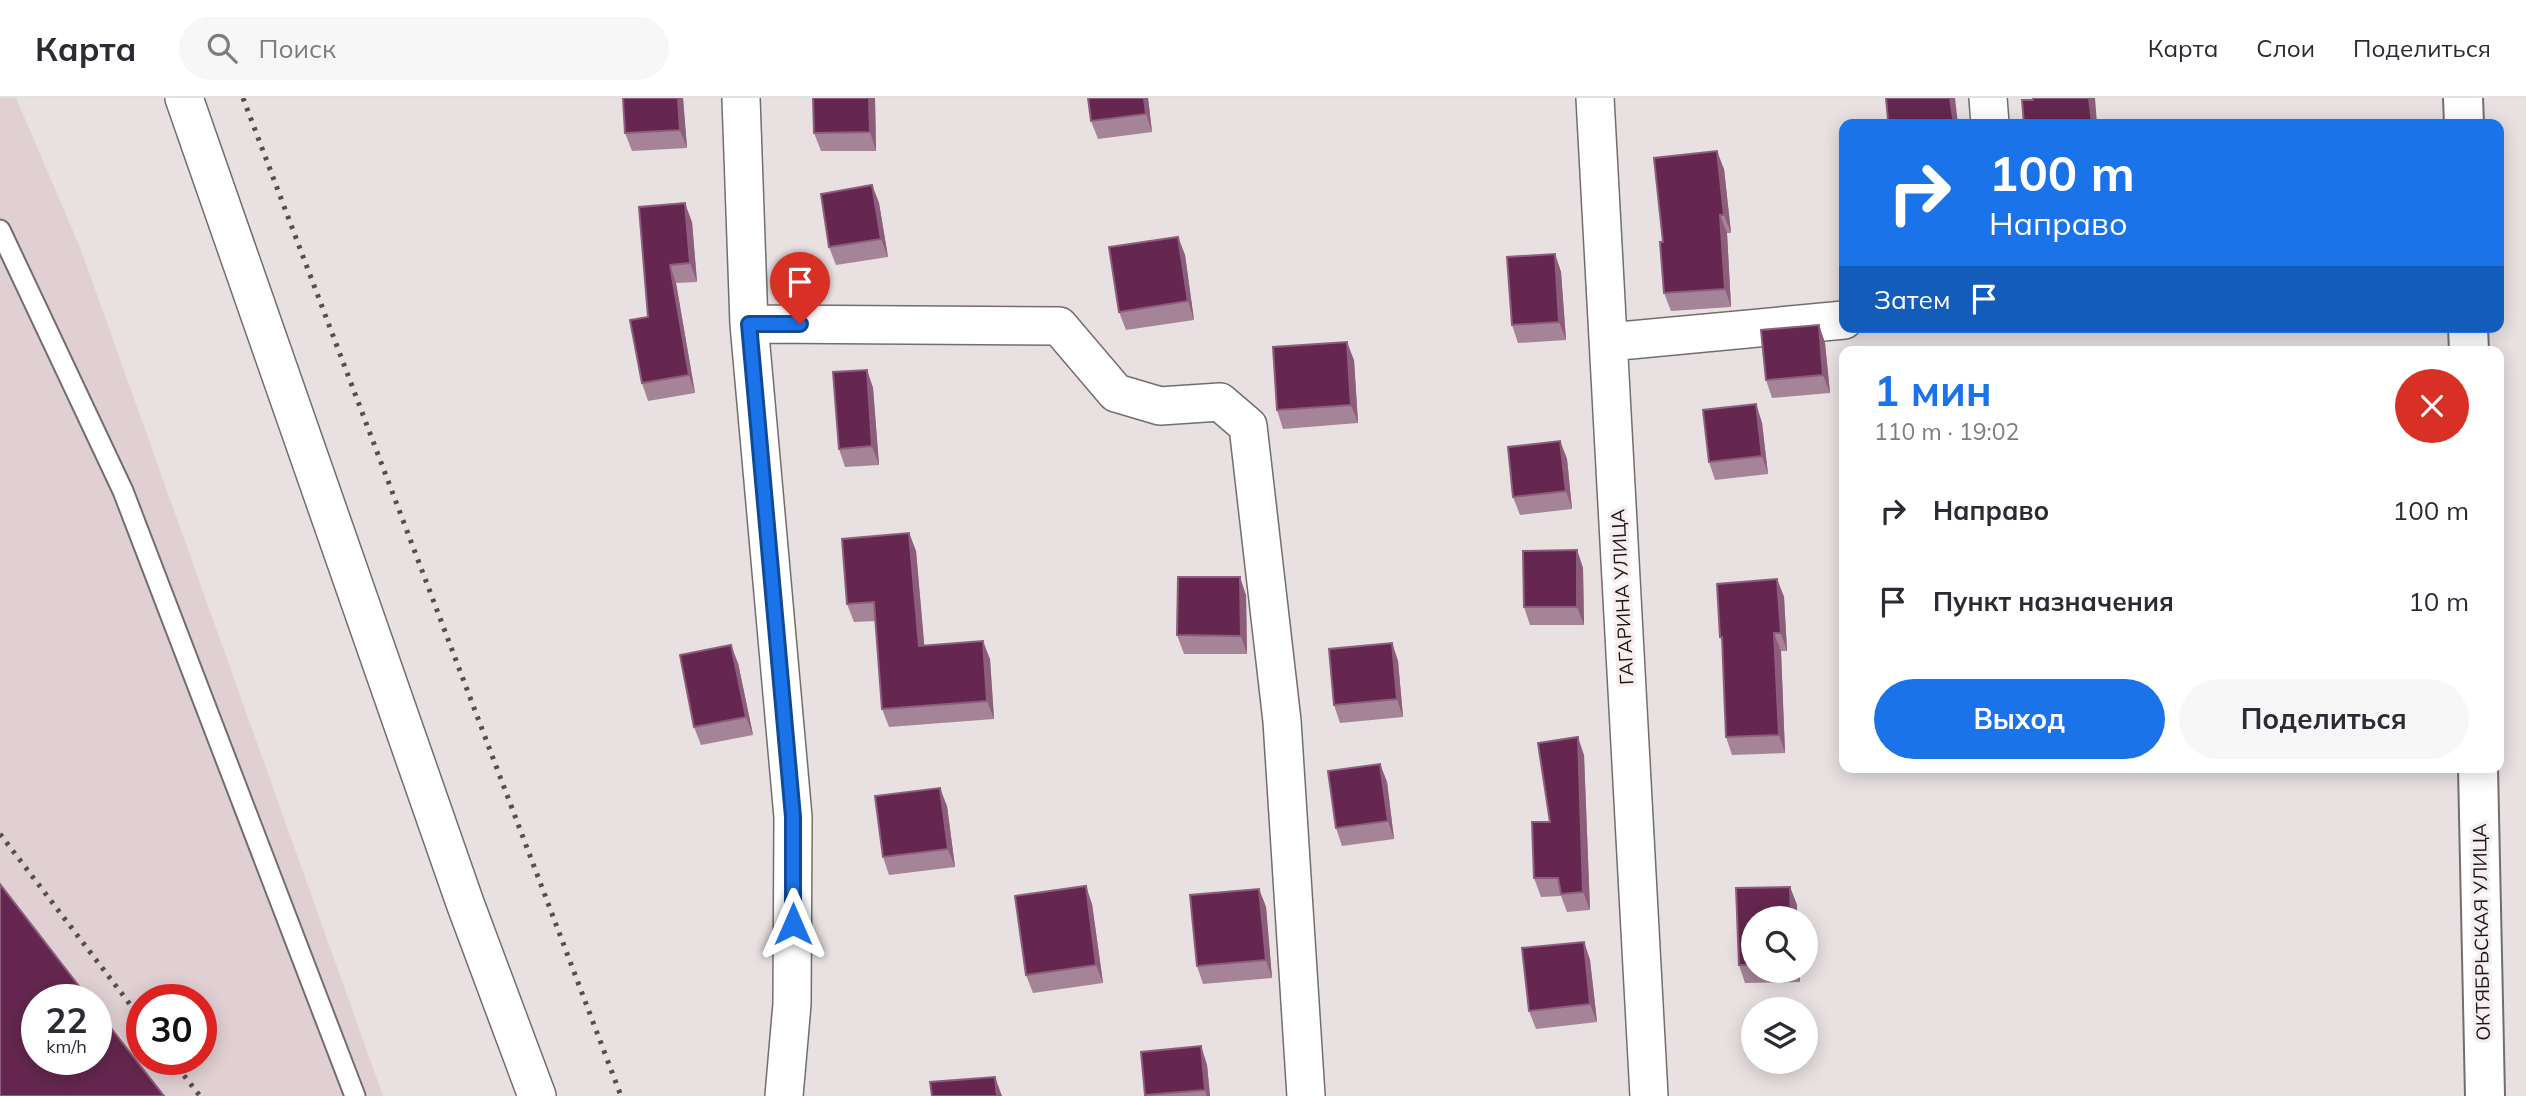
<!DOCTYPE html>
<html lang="ru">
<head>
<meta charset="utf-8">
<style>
	:root { --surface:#fff; --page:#f7f7f7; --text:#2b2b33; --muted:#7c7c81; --line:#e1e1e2; --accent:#1a73e8 }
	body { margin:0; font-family:Mulish,sans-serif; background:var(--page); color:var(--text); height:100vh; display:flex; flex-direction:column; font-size:26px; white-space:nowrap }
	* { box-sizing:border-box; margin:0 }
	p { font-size:23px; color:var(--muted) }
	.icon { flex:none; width:38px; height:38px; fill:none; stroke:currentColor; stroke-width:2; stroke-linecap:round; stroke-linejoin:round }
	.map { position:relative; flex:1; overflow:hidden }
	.side { position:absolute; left:1839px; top:248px; width:665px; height:427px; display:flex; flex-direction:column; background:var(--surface); border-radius:14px; box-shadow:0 4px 18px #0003 }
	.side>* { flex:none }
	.guide { position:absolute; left:1839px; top:21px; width:665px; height:214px; border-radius:14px; box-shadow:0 4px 18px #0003; background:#1a73e8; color:#fff; overflow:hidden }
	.tools { position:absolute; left:1741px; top:808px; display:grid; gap:14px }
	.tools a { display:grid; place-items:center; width:77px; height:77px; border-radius:50%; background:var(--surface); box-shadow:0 4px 18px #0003; font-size:35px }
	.speed { position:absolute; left:21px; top:886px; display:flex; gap:14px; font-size:35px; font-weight:700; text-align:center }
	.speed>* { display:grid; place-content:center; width:91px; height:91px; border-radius:50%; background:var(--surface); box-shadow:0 4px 18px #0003; line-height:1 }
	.speed small { font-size:18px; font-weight:400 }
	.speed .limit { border:10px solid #d22; background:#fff; color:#111 }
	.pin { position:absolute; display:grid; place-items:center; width:60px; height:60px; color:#fff; margin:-72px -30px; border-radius:50% 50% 50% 0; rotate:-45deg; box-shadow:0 0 7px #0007 }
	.pin .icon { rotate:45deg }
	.me { position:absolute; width:77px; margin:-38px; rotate:0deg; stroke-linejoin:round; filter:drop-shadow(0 0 5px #0008) }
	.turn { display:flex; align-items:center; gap:24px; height:147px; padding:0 35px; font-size:32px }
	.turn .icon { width:91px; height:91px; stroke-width:2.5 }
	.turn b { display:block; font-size:49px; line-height:60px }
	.then { display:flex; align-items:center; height:66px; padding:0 35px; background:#0003; gap:14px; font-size:26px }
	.round { display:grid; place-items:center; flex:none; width:74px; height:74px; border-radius:37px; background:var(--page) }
	.overview { display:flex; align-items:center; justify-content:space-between; height:119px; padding:0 35px }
	h1 { font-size:42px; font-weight:700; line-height:52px; color:var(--accent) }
	.primary-button { display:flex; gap:14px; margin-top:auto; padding:14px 35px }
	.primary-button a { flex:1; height:80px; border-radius:42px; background:var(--accent); color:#fff; font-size:28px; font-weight:700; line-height:80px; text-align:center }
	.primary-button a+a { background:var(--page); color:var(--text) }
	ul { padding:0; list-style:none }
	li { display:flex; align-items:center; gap:21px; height:91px; padding:0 35px }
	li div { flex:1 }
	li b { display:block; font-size:26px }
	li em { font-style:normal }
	header { display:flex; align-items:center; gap:42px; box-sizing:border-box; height:98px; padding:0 35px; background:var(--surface); border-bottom:2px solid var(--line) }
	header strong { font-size:33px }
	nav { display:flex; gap:38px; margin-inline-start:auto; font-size:24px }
	.search { width:490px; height:63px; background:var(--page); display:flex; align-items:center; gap:18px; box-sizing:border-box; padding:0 24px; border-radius:38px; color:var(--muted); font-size:26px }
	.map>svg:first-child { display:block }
	.built { fill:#e1d0d3; fill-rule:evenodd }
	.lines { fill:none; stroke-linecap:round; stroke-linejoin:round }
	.service-casing { stroke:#746d6e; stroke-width:23 }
	.minor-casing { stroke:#746d6e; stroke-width:40 }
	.tertiary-casing { stroke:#746d6e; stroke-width:42 }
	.service { stroke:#fff; stroke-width:19 }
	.minor { stroke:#fff; stroke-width:37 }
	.tertiary { stroke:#fff; stroke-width:38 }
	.rail { stroke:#534f4f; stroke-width:5; stroke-dasharray:3.5 7; stroke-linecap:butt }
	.wall { fill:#a68498 }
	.shaded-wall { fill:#8c5e7b }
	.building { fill:#65274f; stroke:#8c5e7b; stroke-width:2 }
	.route-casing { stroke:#114b97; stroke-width:18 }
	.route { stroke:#1a73e8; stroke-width:12 }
	.labels { text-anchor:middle; stroke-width:7; stroke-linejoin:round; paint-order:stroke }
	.street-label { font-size:19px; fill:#1a1717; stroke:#f5edee }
</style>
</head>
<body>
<header>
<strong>Карта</strong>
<div class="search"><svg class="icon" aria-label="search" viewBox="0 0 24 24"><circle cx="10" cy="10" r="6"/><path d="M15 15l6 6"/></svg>Поиск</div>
<nav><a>Карта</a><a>Слои</a><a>Поделиться</a></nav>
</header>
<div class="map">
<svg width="2526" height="998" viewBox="0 0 2526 998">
	<rect width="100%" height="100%" fill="#e8e0e1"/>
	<path class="built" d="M0 0H16L81 152 383 998H0ZM37 901H96V961H37ZM142 901H201V961H142Z"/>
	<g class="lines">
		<g class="service-casing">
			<path id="service" d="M0 132 123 393 355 998"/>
		</g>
		<g class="minor-casing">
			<path id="minor" d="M184 0 465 805 537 998
				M741 0 749 226 793 719 792 906 784 998
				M1595 0 1649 998
				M1988 0 1990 26
				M749 226 1059 228 1116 295 1160 308 1220 304 1248 328 1282 623 1306 998
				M1609 244 1844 222"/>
		</g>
		<g class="tertiary-casing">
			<path id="tertiary" d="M2463 0 2464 26
				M2468 229 2469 254
				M2478 670 2485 998"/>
		</g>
		<use href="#service" class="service"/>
		<use href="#minor" class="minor"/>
		<use href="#tertiary" class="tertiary"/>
		<path class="rail" d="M243 0 621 998
			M0 736 142 922
			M171 961 200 998"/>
	</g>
	<path class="wall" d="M683 0 687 50 632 53 625 35Z
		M813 0H875L876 53H821L814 35Z
		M1148 0 1152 34 1098 41 1091 23Z
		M1724 71 1731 135H1727L1731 209 1671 213 1664 195 1663 144Z
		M872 87 879 105 888 159 836 167 829 149Z
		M639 109 692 124 697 184 676 185 695 295 648 303 642 285 648 219Z
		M1178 139 1185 157 1194 222 1126 232 1119 214Z
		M1555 156 1561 174 1566 242 1518 245 1512 227Z
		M1819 227 1825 245 1830 295 1772 300 1766 282Z
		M1354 262 1358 325 1283 331 1277 312Z
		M867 272 873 290 879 367 845 369 839 351Z
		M1756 306 1762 325 1768 376 1715 382 1709 364Z
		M1560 343 1567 361 1572 411 1520 417 1513 399Z
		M909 435 916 453 924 547 990 561 994 621 889 629 882 611 876 523 854 524 847 506Z
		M1577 452 1583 470 1584 527H1530L1524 509Z
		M1777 481 1784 499 1787 553H1781L1785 655 1732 657 1726 639 1722 544 1720 539Z
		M1246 497 1247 556H1184L1177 537Z
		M1392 545 1398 563 1403 619 1340 625 1334 607Z
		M738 565 753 637 701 647 694 629Z
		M1584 657 1590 812 1567 814 1561 798 1541 799 1534 780 1550 724Z
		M1380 666 1387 684 1394 741 1342 748 1336 730Z
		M947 708 955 769 889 777 883 759Z
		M1790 789 1797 807V821H1754V873H1799L1800 884 1745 885 1739 867 1736 790Z
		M1259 791 1266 809 1272 880 1203 886 1197 868Z
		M1092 806 1103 885 1033 895 1026 877Z
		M1584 844 1590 862 1597 924 1536 931 1529 913Z
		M1201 948 1207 967 1210 998H1145L1141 954Z"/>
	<path class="shaded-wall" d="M678 0H683L687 50 680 32Z
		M869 0H875L876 53 870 34Z
		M1144 0H1148L1152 34 1146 16Z
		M1950 0H1955L1958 26H1954Z
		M2089 0H2095L2097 26H2092Z
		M1717 53 1724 71 1731 135 1724 117Z
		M872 87 879 105 888 159 881 141Z
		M685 105 692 124 697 184 690 165Z
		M1720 117 1727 135 1731 209 1725 191Z
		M1178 139 1185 157 1194 222 1188 203Z
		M1555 156 1561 174 1566 242 1559 224Z
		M670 167 676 185 695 295 689 277Z
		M1819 227 1825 245 1830 295 1823 277Z
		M1347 244 1354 262 1358 325 1351 307Z
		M867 272 873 290 879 367 872 348Z
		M1756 306 1762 325 1768 376 1762 358Z
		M1560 343 1567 361 1572 411 1566 393Z
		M909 435 916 453 926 566 919 548Z
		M1577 452 1583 470 1584 527 1577 509Z
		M1240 479 1246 497 1247 556 1241 538Z
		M1777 481 1784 499 1787 553 1781 535Z
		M1774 535 1781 553 1785 655 1779 637Z
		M983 543 990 561 994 621 987 603Z
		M1392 545 1398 563 1403 619 1397 601Z
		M731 547 738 565 753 637 746 619Z
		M1578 639 1584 657 1590 812 1583 794Z
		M1380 666 1387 684 1394 741 1388 723Z
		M940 690 947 708 955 769 948 751Z
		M1086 788 1092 806 1103 885 1096 867Z
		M1790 789 1797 807V821H1791Z
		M1259 791 1266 809 1272 880 1266 862Z
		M1584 844 1590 862 1597 924 1590 906Z
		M1796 873H1799L1800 884Z
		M1201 948 1207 967 1210 998H1207L1205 992Z
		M995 979 1002 998H997Z"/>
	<path class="building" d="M623 0H678L680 32 625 35Z
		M813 0H869L870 34 814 35Z
		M1088 0H1144L1146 16 1091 23Z
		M1886 0H1950L1954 26H1885V23L1888 22Z
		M2033 0H2089L2092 26H2024L2022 2H2033Z
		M1717 53 1724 117H1720L1725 191 1664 195 1660 144H1663L1654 60Z
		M872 87 881 141 829 149 821 96Z
		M685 105 690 165 670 167 689 277 642 285 630 222 648 219 639 109Z
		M1178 139 1188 203 1119 214 1109 149Z
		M1555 156 1559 224 1512 227 1507 159Z
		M1819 227 1823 277 1766 282 1761 232Z
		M1347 244 1351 307 1277 312 1273 249Z
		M867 272 872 348 839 351 833 274Z
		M1756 306 1762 358 1709 364 1703 312Z
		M1560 343 1566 393 1513 399 1508 349Z
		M909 435 919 548 983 543 987 603 882 611 874 504 847 506 842 441Z
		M1577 452V509H1524L1523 453Z
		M1178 479H1240L1241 538 1177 537Z
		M1777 481 1781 535H1774L1779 637 1726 639 1722 539H1720L1717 486Z
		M1392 545 1397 601 1334 607 1329 551Z
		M731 547 746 619 694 629 680 557Z
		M1578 639 1583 794 1561 796 1558 780H1534L1532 724H1550L1538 645Z
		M1380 666 1388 723 1336 730 1328 673Z
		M940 690 948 751 883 759 875 698Z
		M0 786 89 901H37V961H96V911L164 998H0Z
		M1086 788 1096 867 1026 877 1015 798Z
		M1790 789 1791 821H1754V867H1739L1736 790Z
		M1259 791 1266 862 1197 868 1190 797Z
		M1584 844 1590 906 1529 913 1522 850Z
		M1201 948 1205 992 1145 997 1141 954Z
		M995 979 997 998H932L930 984Z"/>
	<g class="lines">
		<g class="route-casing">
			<path id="route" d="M793 826V719L749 226H800"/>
		</g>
		<use href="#route" class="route"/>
	</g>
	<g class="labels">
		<g class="street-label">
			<text transform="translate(1622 499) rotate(-93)" y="7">ГАГАРИНА УЛИЦА</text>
			<text transform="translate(2481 834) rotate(-91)" y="7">ОКТЯБРЬСКАЯ УЛИЦА</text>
		</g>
	</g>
</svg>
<div class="tools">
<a><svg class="icon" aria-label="search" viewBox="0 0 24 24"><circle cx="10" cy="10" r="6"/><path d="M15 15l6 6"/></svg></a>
<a><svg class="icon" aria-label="layers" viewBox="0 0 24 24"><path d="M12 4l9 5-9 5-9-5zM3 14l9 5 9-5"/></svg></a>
</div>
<div class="speed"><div>22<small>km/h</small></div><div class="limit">30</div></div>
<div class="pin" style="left:800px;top:226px;background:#d93025"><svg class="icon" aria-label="arrive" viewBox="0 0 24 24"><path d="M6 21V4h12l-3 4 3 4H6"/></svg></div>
<svg class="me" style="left:793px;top:826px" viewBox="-20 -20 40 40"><path d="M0-17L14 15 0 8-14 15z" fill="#1a73e8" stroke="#fff" stroke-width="4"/></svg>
<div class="guide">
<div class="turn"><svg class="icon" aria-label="right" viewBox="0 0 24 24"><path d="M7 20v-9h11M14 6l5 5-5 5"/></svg><div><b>100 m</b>Направо</div></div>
<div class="then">Затем<svg class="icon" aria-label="arrive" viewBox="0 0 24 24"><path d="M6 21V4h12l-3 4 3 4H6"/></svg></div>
</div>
<section class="side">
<div class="overview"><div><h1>1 мин</h1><p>110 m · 19:02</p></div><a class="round" style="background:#d93025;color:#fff"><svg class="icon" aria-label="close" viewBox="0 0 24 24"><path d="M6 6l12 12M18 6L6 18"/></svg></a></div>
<ul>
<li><svg class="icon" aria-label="right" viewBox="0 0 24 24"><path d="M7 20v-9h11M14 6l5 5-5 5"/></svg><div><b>Направо</b></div><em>100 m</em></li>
<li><svg class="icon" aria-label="arrive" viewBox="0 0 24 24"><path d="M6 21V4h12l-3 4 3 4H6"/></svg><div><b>Пункт назначения</b></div><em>10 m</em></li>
</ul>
<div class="primary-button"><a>Выход</a><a>Поделиться</a></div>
</section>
</div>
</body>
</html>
